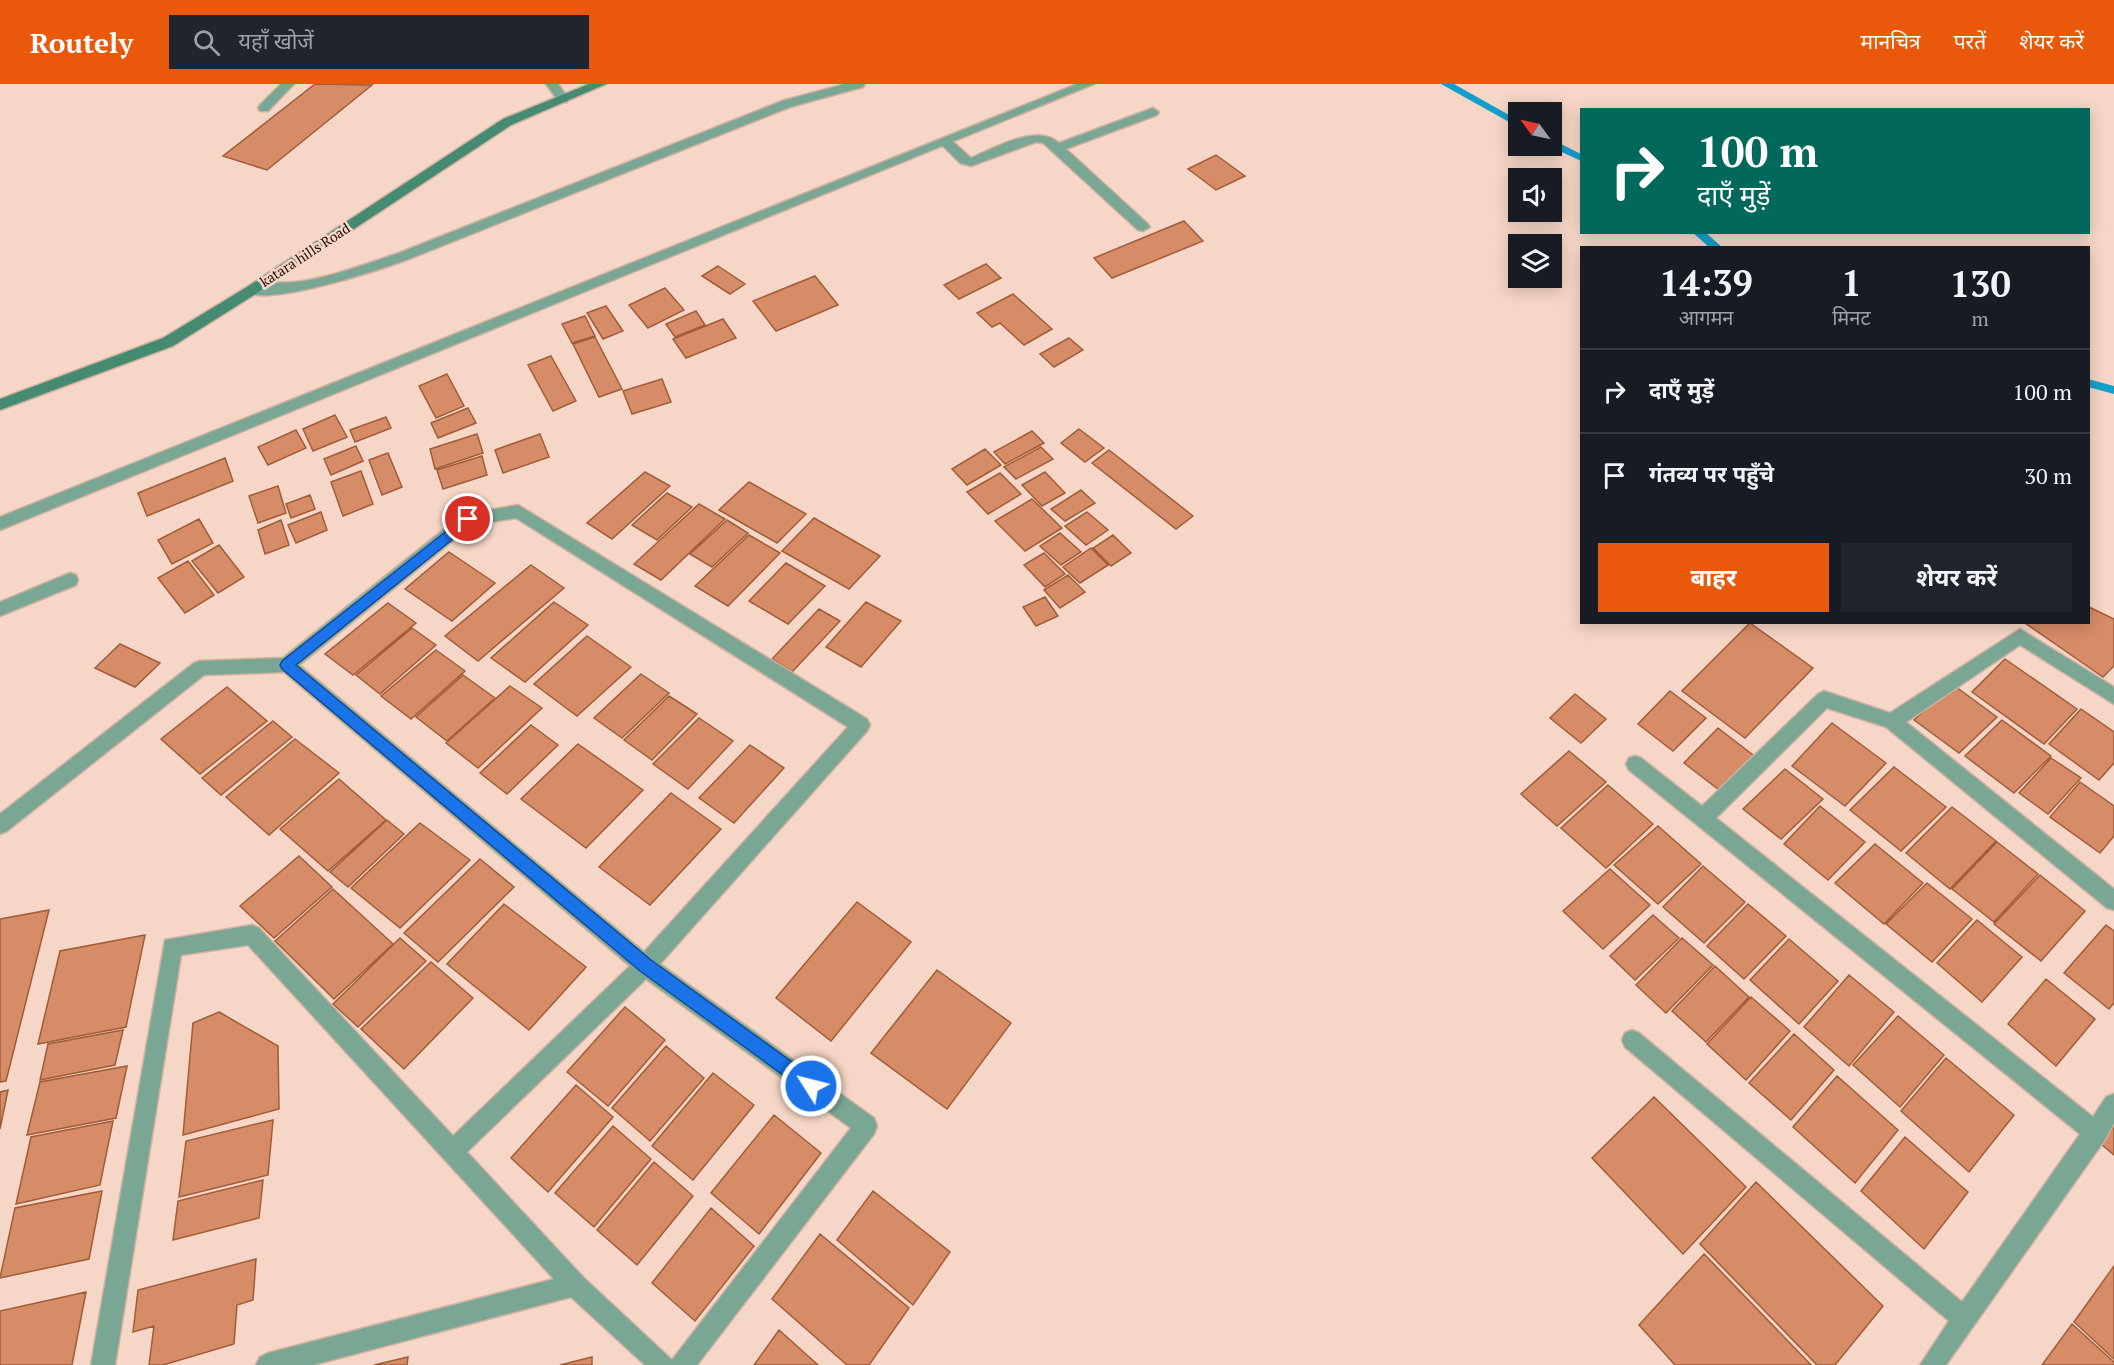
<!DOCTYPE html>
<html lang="hi">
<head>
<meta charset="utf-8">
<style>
	:root { --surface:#171b24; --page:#20242c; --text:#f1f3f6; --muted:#9ea1a6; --line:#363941; --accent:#ea580c }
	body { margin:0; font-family:"PT Serif","Noto Sans Devanagari",serif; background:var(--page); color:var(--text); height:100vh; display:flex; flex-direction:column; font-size:22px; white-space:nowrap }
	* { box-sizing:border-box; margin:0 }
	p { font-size:20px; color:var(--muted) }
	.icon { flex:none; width:33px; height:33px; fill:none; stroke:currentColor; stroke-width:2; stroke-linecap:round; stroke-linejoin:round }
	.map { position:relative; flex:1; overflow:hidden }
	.details { position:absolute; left:1580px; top:162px; width:510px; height:378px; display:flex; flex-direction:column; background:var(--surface); border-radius:0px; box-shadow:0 3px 15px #0003 }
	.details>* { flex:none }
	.banner { position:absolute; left:1580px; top:24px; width:510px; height:126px; border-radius:0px; box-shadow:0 3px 15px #0003; background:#00695c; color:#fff; overflow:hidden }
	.needle { width:39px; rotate:303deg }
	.fabs { position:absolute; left:1508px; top:18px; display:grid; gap:12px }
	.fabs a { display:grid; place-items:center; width:54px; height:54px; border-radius:0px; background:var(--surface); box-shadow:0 3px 15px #0003; font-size:30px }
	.pin { position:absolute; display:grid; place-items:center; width:51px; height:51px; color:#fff; margin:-26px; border:3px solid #fff; border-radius:50%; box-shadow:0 2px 6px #0007 }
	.me { position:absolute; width:66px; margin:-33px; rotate:306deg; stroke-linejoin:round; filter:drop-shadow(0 0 4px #0008) }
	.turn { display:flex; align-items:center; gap:21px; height:126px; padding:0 18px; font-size:27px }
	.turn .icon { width:78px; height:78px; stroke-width:2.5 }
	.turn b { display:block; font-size:42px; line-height:51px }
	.eta { display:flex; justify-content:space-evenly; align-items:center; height:102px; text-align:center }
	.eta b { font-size:36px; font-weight:700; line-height:42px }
	.cta { display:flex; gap:12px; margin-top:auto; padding:12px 18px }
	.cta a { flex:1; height:69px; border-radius:0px; background:var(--accent); color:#fff; font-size:24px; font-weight:700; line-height:69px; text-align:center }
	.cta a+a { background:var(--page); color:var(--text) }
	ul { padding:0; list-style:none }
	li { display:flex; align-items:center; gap:18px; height:84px; padding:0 18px; border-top:2px solid var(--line) }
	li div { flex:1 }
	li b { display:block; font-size:22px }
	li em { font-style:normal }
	header { display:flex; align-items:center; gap:36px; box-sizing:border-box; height:84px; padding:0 30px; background:var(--accent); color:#fff }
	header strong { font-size:28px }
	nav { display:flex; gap:33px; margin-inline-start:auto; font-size:21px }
	.search { width:420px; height:54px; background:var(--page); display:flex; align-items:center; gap:15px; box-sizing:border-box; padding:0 21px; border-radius:0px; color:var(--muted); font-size:22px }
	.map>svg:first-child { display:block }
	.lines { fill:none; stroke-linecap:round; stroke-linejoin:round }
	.stream { fill:#149fcb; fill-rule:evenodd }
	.building { fill:#d68c67; stroke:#a15c38; stroke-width:1.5 }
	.service-casing { stroke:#d0b1a2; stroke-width:3 }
	.minor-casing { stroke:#d0b1a2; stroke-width:3 }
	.tertiary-casing { stroke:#d0b1a2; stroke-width:3 }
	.secondary-casing { stroke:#d0b1a2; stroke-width:3 }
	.service { fill:#7aa794; fill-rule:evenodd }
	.minor { fill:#7aa794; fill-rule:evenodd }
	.tertiary { fill:#7aa794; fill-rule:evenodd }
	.secondary { fill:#448b71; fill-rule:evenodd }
	.route { fill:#1a73e8; stroke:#114b97; stroke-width:1.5 }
	.labels { text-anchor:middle; stroke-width:5; stroke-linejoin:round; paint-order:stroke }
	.far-street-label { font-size:14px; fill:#240900; stroke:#f6d6c6 }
</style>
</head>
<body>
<header>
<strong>Routely</strong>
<div class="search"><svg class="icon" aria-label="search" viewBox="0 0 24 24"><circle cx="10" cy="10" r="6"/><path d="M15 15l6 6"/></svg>यहाँ खोजें</div>
<nav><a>मानचित्र</a><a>परतें</a><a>शेयर करें</a></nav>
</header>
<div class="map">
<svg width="2114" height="1281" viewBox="0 0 2114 1281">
	<rect width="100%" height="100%" fill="#f6d6c6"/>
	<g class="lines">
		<path class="stream" d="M1441 0H1454L1518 36V43Z
			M1551 55 1581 70V77L1549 62Z
			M1692 148H1705L1723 164H1710Z
			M2088 295 2114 302V310L2088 303Z"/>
	</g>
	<path class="building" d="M315 0 372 1 267 86 223 72Z
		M1216 71 1245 92 1216 106 1188 85Z
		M1184 137 1203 157 1112 194 1094 174Z
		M986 180 1001 194 959 215 944 201Z
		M718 182 745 200 730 210 702 192Z
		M815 192 838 221 776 247 753 217Z
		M665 204 684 226 648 244 629 221Z
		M1013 210 1052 245 1024 261 1000 239 992 243 977 229Z
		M606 222 623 247 603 255 587 229Z
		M696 227 705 241 675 253 666 240Z
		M585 232 595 252 572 259 562 240Z
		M723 235 736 254 686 274 673 255Z
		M595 253 622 305 599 313 573 260Z
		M1069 254 1083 266 1054 283 1040 270Z
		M551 272 576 317 553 327 528 281Z
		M447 290 464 322 436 334 419 302Z
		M662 295 671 318 632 330 623 307Z
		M468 324 476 339 438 354 431 339Z
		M335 331 347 353 313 367 303 345Z
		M386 333 391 344 355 358 350 346Z
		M1079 345 1104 364 1085 378 1061 359Z
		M296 346 306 364 268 381 258 363Z
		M1032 347 1044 359 1005 380 994 368Z
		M477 350 483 369 435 385 430 365Z
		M540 350 549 373 503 389 495 366Z
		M356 362 363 377 331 391 324 375Z
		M1041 363 1053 375 1016 395 1004 383Z
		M985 365 1001 381 967 401 952 385Z
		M1109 366 1193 432 1176 445 1092 379Z
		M388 369 402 403 382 411 369 376Z
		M482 372 487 391 443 405 437 386Z
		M225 374 233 397 147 432 138 409Z
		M361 387 373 420 343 432 331 398Z
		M645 388 670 402 612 455 587 439Z
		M1045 388 1065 409 1042 422 1022 401Z
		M1000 389 1021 410 988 430 967 408Z
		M749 398 806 430 777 459 719 426Z
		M278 402 286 429 258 439 249 412Z
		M1081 406 1095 419 1065 437 1051 425Z
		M667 409 692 423 657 456 632 441Z
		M310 411 315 425 291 434 286 420Z
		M1032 415 1062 444 1025 467 995 437Z
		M699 420 725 435 661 496 634 480Z
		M321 428 327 446 296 459 288 441Z
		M1087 428 1108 446 1086 461 1065 442Z
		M814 434 880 472 849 505 782 467Z
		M199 435 213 459 172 480 158 456Z
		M281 436 289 461 265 470 258 446Z
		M727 436 748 449 712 483 690 470Z
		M1060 449 1081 468 1061 481 1040 462Z
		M749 451 780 469 728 522 695 502Z
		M1113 451 1131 469 1111 482 1093 464Z
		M219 461 244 493 218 509 192 477Z
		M1091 464 1108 481 1080 499 1063 483Z
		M449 468 495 499 452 537 405 505Z
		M1044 469 1065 490 1045 503 1024 481Z
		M188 477 214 511 185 529 158 494Z
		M786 479 825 502 788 540 749 517Z
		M531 481 564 504 478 577 445 552Z
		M1068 491 1085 508 1060 524 1044 506Z
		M1045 513 1058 532 1036 542 1023 523Z
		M554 518 588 541 525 598 491 574Z
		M866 518 901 537 861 583 826 563Z
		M388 519 416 539 353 591 325 570Z
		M2089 523 2114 535V582L2103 593 2025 539 2088 538Z
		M819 525 840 537 792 588 772 575Z
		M1750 539 1813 584 1745 654 1682 607Z
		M412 544 436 561 380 610 356 591Z
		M587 552 631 583 577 632 534 600Z
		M120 560 160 579 135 603 95 584Z
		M436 566 465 587 411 635 381 612Z
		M2005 575 2077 625 2044 660 1972 608Z
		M641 590 669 609 622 654 594 634Z
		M463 591 495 614 447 657 416 633Z
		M1952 600 1997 633 1959 669 1914 636Z
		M510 602 542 624 478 684 446 659Z
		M227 603 267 637 200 690 161 655Z
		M1670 607 1706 634 1673 667 1638 640Z
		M1575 610 1606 635 1581 659 1550 634Z
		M669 612 697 630 652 676 624 656Z
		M2081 625 2114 648V679L2099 696 2049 660Z
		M699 634 733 657 688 705 653 680Z
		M2002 636 2051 672 2014 709 1965 672Z
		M273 637 292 653 221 711 202 694Z
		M1832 639 1886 679 1845 722 1792 682Z
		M531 641 558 661 507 710 480 689Z
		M1718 644 1757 674 1723 709 1684 679Z
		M295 655 339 689 269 751 226 713Z
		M578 660 643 706 586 764 521 715Z
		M750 661 784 684 734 739 699 714Z
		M1569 667 1606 698 1557 742 1521 710Z
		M2051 674 2081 694 2048 730 2019 709Z
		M1894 683 1946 723 1901 767 1850 726Z
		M1785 685 1823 715 1781 755 1743 725Z
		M339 695 386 736 328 787 280 745Z
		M2080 698 2114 722V752L2100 769 2050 733Z
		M1608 701 1653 740 1606 784 1561 744Z
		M671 709 721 745 650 821 599 783Z
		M1820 722 1865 758 1828 796 1784 760Z
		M1952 723 1996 757 1950 805 1906 769Z
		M387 736 404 750 348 803 330 788Z
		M420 739 470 776 400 844 351 804Z
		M1658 742 1701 780 1658 820 1614 781Z
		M1997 758 2038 790 1994 838 1952 805Z
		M1875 760 1923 799 1884 840 1835 799Z
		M299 772 332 803 274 854 240 822Z
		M480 775 514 803 438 878 404 849Z
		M1703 782 1745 818 1704 859 1663 823Z
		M1610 785 1650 821 1603 865 1563 827Z
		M2040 791 2085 827 2041 877 1994 840Z
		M1927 799 1972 835 1932 878 1886 840Z
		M333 805 393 860 334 915 275 857Z
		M857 818 911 858 831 957 776 914Z
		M504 820 586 883 529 946 447 880Z
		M1748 820 1786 852 1744 895 1707 862Z
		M49 826 6 997 0 998V835Z
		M1653 831 1679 854 1635 896 1610 872Z
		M1977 836 2022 873 1982 918 1937 879Z
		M2106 841 2114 847V919L2109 925 2064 889Z
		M145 851 126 943 38 960 60 867Z
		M400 854 426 877 358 943 333 920Z
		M1682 854 1713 881 1666 929 1636 901Z
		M1789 855 1838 897 1799 940 1750 896Z
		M431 878 473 914 404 985 361 945Z
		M1715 882 1749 913 1706 958 1672 927Z
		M937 886 1011 939 947 1025 871 969Z
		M1849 891 1894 928 1849 982 1804 943Z
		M2046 895 2095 935 2056 982 2008 940Z
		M1751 913 1790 947 1746 996 1707 960Z
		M625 923 665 956 608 1022 567 988Z
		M219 928 278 962 279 1025 183 1051 193 939Z
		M1898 932 1944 971 1900 1023 1853 981Z
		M123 946 115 981 40 996 48 960Z
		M1794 950 1834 986 1791 1036 1749 999Z
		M666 962 704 994 650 1057 612 1024Z
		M1946 974 2014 1031 1969 1088 1901 1027Z
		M127 982 116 1034 27 1051 40 998Z
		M713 989 754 1021 693 1096 652 1062Z
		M1837 992 1898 1046 1855 1099 1793 1043Z
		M576 1001 613 1033 548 1108 511 1074Z
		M8 1006 0 1045V1008Z
		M1654 1013 1746 1103 1683 1170 1592 1074Z
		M774 1031 821 1069 759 1150 711 1109Z
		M273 1036 268 1091 179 1113 186 1057Z
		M113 1037 100 1101 16 1120 31 1053Z
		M613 1042 651 1075 594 1143 555 1109Z
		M2114 1042V1071L2101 1060Z
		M1905 1053 1968 1108 1924 1165 1861 1107Z
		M654 1078 693 1112 637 1181 597 1146Z
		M263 1096 259 1134 173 1156 178 1117Z
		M1756 1098 1883 1222 1835 1281H1817L1700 1160Z
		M102 1107 89 1175 0 1194 15 1124Z
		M873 1107 950 1168 913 1221 837 1156Z
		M711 1124 754 1162 695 1237 652 1199Z
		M820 1150 909 1224 869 1281H847L772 1215Z
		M1704 1170 1811 1281H1675L1639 1241Z
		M256 1175 253 1216 237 1221 234 1260 163 1281H149L154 1242 133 1248 138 1206Z
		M2114 1182V1275L2074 1238Z
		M86 1208 72 1281H0V1227Z
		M2072 1240 2114 1278V1281H2042Z
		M779 1246 818 1281H754Z
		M408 1273 407 1281H374Z
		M592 1273V1281H560Z"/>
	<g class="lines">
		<g class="service-casing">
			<path id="service" d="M281 0H294L268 27H260L258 24 260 21Z
				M546 0H558L569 15 567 18H559Z
				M1153 24 1159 28 1157 31 1066 65 1148 140 1150 143 1143 147 1138 146 1043 59 1036 58 971 82 960 79 939 58 945 54 950 55 971 74C995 64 1037 39 1059 59Z"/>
		</g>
		<g class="minor-casing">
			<path id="minor" d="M845 0H865L863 3 790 23 409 175C385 184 260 226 245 206 251 198 283 199 295 198 331 194 365 180 399 169L782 17Z
				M518 421 867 635 870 641 867 647 660 880 874 1034 877 1042 874 1050 697 1281H645L571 1213 313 1281H256L260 1273 268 1269 554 1195 248 861 181 871 115 1281H91L165 856 252 841 259 844 453 1052 630 882 284 588 204 591 7 747 0 750V730L194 579 200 577 283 574 462 431ZM516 434 848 643 644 868 299 581 472 441ZM646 895 851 1044 672 1276 583 1193 467 1068Z
				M70 489 76 491 78 496 76 501 0 532V518Z
				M2020 545 2114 603V620L2020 561 1906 638 2114 805V826L2107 824 1886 643 1827 624 1716 734 2093 1033 2106 1013 2114 1010V1039L2104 1057 1946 1281H1920L1949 1237 1625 963 1622 956 1625 949 1632 946 1639 949 1962 1218 2080 1050 1629 686 1626 680 1629 674 1635 672 1641 674 1702 722 1818 610 1824 607 1890 629Z"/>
		</g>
		<g class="tertiary-casing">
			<path id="tertiary" d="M1077 0H1094L0 446V433Z"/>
		</g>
		<g class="secondary-casing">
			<path id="secondary" d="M589 0H606L511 41 257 209 173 262 0 326V315L163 254 247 203 503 35Z"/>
		</g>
		<use href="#service" class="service"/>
		<use href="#minor" class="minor"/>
		<use href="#tertiary" class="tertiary"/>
		<use href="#secondary" class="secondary"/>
	</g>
	<path class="route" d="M468 430 473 432V439L296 581 651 876 817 996 819 1002 817 1007 811 1010 805 1007 640 887 282 585 280 581 282 577Z"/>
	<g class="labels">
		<g class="far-street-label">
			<text transform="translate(305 171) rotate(-33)" y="5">katara hills Road</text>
		</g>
	</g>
</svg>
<div class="fabs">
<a><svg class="needle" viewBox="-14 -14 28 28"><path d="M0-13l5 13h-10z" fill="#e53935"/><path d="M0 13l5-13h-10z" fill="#9ea1a6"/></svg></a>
<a><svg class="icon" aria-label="sound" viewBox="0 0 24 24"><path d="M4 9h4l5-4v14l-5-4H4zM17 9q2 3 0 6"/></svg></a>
<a><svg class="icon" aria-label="layers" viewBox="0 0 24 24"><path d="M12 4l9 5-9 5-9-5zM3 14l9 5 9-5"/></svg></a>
</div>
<div class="pin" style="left:468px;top:435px;background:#d93025"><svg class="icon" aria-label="arrive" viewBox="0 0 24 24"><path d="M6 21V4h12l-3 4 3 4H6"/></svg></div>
<svg class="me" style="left:811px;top:1002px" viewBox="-20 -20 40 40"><circle r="17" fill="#1a73e8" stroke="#fff" stroke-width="3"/><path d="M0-11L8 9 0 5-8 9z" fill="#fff"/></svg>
<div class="banner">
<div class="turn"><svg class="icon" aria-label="right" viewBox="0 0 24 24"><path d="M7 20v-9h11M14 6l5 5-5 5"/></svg><div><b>100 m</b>दाएँ मुड़ें</div></div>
</div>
<section class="details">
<div class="eta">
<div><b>14:39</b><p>आगमन</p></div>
<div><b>1</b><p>मिनट</p></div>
<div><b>130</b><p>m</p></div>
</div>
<ul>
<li><svg class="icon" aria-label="right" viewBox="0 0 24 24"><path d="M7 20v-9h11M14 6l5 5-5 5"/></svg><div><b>दाएँ मुड़ें</b></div><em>100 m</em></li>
<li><svg class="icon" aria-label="arrive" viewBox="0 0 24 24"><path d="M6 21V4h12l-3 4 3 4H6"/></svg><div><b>गंतव्य पर पहुँचे</b></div><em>30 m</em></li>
</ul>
<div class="cta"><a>बाहर</a><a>शेयर करें</a></div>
</section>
</div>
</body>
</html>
